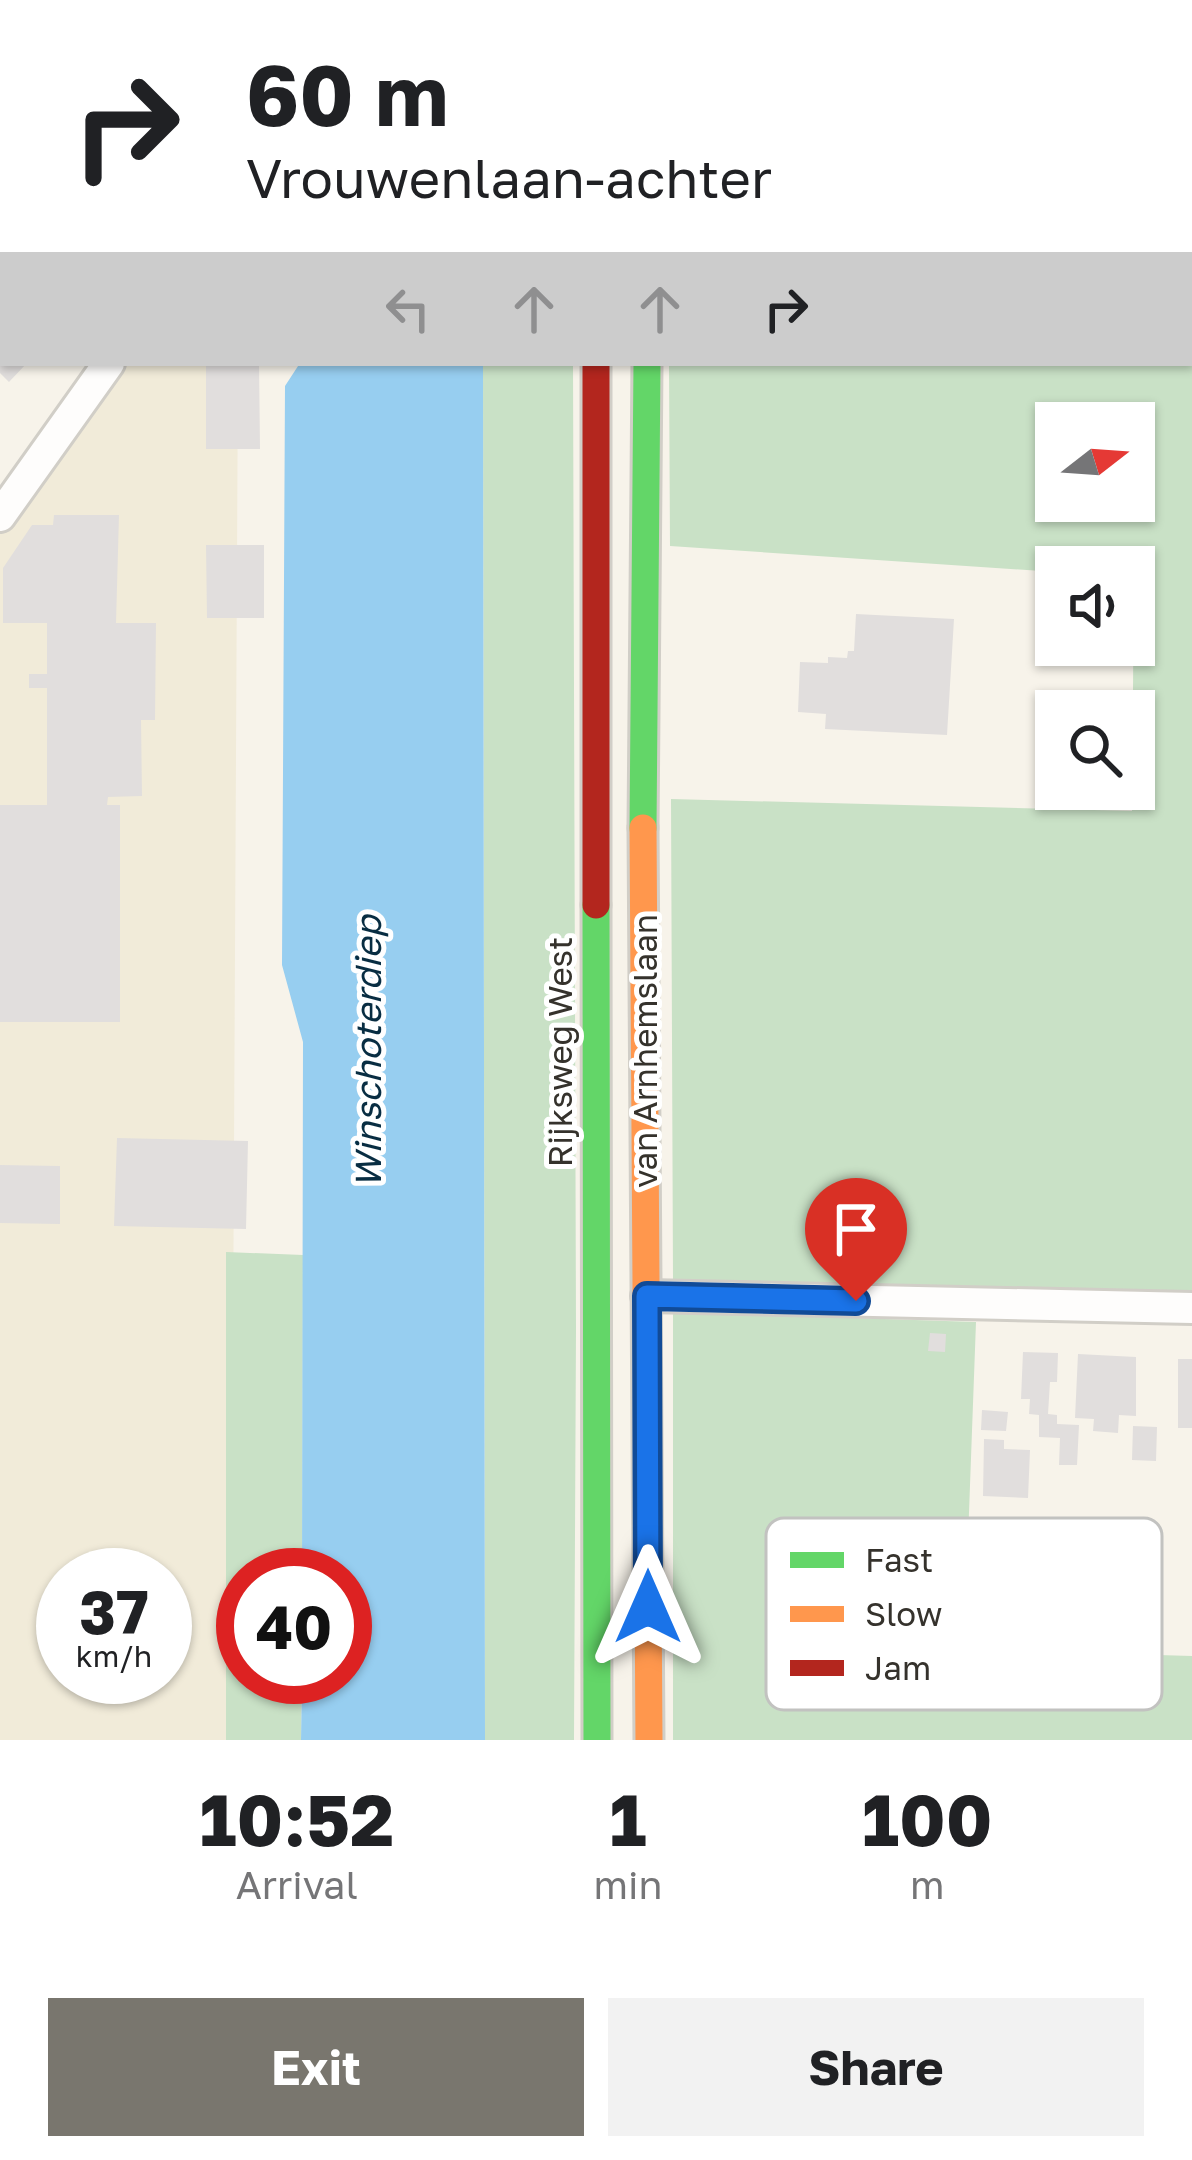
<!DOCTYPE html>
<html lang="en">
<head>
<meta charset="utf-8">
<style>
	:root { --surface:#fff; --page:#f2f2f2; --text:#202124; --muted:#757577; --accent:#79766e }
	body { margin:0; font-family:"Golos Text",sans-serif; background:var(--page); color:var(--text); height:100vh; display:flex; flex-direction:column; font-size:45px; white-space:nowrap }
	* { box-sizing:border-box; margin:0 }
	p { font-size:39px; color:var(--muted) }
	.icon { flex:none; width:66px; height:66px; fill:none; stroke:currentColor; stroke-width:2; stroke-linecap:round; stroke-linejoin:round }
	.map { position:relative; height:1740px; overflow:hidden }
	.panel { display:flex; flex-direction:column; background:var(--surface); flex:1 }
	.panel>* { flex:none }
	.banner { position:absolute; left:0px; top:0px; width:1194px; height:366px; box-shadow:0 3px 9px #0004; background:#fff; color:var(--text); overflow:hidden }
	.needle { width:78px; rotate:73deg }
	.buttons { position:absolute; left:1035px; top:402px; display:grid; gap:24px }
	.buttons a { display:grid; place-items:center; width:120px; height:120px; border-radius:0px; background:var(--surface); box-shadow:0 3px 9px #0004; font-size:60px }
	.speed { position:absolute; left:36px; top:1548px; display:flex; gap:24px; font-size:60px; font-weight:700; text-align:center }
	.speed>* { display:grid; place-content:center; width:156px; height:156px; border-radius:50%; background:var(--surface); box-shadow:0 3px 9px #0004; line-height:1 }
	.speed small { font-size:30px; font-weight:400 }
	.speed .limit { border:18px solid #d22; background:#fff; color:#111 }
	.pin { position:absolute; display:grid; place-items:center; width:102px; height:102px; color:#fff; margin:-123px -51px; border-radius:50% 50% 50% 0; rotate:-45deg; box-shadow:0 0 12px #0007 }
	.pin .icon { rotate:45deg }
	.me { position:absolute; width:132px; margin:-66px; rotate:0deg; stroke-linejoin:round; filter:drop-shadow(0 0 9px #0008) }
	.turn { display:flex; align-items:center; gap:42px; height:252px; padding:0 48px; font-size:54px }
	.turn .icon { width:156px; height:156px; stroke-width:2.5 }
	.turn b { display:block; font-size:84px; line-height:102px }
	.lanes { display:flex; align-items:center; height:114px; padding:0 48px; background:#0003; justify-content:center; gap:60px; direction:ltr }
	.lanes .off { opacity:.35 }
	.eta { display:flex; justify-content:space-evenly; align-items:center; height:204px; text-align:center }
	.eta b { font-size:72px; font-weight:700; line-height:84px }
	.cta { display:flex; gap:24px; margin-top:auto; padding:24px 48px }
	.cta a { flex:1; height:138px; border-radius:0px; background:var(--accent); color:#fff; font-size:48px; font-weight:700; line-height:138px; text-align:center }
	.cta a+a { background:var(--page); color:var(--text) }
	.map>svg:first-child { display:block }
	.built { fill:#f1ebd9; fill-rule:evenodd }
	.green { fill:#c9e1c6; fill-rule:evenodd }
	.water { fill:#97cef0 }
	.building { fill:#e1dedd }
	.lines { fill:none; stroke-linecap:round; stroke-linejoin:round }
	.street-casing { stroke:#d1cec7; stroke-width:36 }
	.fast-casing { stroke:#d1cec7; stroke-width:33 }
	.slow-casing { stroke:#d1cec7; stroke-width:33 }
	.jam-casing { stroke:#d1cec7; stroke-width:33 }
	.path { stroke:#dfdedb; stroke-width:6; stroke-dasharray:9 9; stroke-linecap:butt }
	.street { stroke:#fefdfc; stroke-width:30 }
	.fast { stroke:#63d668; stroke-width:27 }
	.slow { stroke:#ff974d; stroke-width:27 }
	.jam { stroke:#b3261e; stroke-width:27 }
	.route-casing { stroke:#114b97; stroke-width:30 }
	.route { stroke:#1a73e8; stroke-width:21 }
	.labels { text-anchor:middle; stroke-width:10; stroke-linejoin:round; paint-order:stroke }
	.street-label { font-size:33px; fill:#35322c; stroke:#fff }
	.water-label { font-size:36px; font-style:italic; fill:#082d42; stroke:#fff }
	.key { fill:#fff; stroke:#c2c2c0; stroke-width:3 }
	.key-label { font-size:33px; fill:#35322c }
</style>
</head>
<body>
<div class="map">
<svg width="1192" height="1740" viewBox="0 0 1192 1740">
	<rect width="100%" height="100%" fill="#f7f3ea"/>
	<path class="built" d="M115 363H238L231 1740H0V528ZM63 1575H165V1677H63Z"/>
	<path class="green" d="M1192 334V1295L673 1280 671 799 1132 811 1134 567H1056V572L670 546 669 363H1191ZM1056 423H1134V501H1056Z
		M483 363H573L576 1330 574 1740H485Z
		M226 1252 303 1255 302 1575H243V1677H302L301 1740H226Z
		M673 1312 976 1322 968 1540 872 1535 859 1542 854 1646 1192 1656V1740H673Z"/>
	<path class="water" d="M300 363H483L485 1740H301L302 1677H345V1575H302L303 1042 282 965 285 386Z"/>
	<path class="building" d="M0 363H27L9 382 0 373Z
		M206 363H259L260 449H206Z
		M54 515H119L116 623H156L155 720H141L142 796 108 797 107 805H120V1022H0V805H47V688H29V674H47V623H3V568L32 525H53Z
		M206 545H264V618H207Z
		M856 614 954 619 947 735 825 729 826 714 798 712 800 662 828 663V657L847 658 848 651H854Z
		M117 1138 248 1141 246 1229 114 1226Z
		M0 1165 60 1166V1224L0 1223Z
		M930 1333 946 1334 945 1352 928 1351Z
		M1023 1352 1058 1353 1057 1382H1050L1048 1414 1057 1415V1424L1079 1425 1077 1465H1059L1060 1438 1039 1437V1415L1029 1414 1030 1399H1021Z
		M1078 1354 1136 1357V1416L1119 1415 1118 1433 1093 1431 1094 1419 1075 1418Z
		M1178 1359H1192V1428H1178Z
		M982 1410 1008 1412 1006 1431 981 1430Z
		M1133 1426 1157 1427 1156 1461 1132 1460Z
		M984 1439 1004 1440V1449L1030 1450 1028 1498 983 1496Z"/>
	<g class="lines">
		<g class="street-casing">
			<path id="street" d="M647 0V3
				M0 516 109 363
				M647 1296 1192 1308"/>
		</g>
		<g class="fast-casing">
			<path id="fast" d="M643 828 647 363
				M596 905 597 1740"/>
		</g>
		<g class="slow-casing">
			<path id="slow" d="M643 828 649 1740"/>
		</g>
		<g class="jam-casing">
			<path id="jam" d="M595 0V3
				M596 363V905"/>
		</g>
		<path class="path" d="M1191 318H1192"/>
		<use href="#street" class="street"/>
		<use href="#fast" class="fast"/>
		<use href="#slow" class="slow"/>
		<use href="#jam" class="jam"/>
	</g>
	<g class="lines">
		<g class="route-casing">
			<path id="route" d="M648 1607 647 1296 856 1301"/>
		</g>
		<use href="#route" class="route"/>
	</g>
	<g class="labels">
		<g class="street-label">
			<text transform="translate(645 1051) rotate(-90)" y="12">van Arnhemslaan</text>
			<text transform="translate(560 1052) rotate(-90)" y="12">Rijksweg West</text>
		</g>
		<g class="water-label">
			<text transform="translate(368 1052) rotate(-90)" y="13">Winschoterdiep</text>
		</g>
	</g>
	<rect x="766" y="1518" width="396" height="192" rx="18" class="key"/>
	<rect x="790" y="1552" width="54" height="16" fill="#63d668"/>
	<rect x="790" y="1606" width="54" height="16" fill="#ff974d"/>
	<rect x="790" y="1660" width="54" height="16" fill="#b3261e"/>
	<g class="key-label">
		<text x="865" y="1572">Fast</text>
		<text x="865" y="1626">Slow</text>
		<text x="865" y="1680">Jam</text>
	</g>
</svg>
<div class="buttons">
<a><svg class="needle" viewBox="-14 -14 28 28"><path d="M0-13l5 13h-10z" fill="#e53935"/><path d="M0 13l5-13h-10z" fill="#757577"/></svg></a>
<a><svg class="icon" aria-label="sound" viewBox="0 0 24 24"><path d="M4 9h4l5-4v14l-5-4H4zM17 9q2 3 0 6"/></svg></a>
<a><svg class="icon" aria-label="search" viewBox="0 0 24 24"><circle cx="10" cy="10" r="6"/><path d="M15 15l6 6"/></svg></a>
</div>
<div class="speed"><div>37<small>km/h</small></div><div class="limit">40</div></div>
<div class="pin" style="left:856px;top:1301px;background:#d93025"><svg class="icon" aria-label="arrive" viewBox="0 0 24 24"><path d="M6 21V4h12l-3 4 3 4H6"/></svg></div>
<svg class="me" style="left:648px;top:1607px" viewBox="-20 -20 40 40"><path d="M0-17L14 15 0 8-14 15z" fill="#1a73e8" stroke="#fff" stroke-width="4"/></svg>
<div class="banner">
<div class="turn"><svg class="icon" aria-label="right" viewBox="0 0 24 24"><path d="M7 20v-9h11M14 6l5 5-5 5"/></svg><div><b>60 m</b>Vrouwenlaan-achter</div></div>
<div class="lanes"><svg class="icon off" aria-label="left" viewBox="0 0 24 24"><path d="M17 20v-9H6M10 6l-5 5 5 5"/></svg><svg class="icon off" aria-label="ahead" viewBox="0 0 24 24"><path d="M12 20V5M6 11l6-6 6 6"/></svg><svg class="icon off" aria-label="ahead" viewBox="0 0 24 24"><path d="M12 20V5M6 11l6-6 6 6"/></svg><svg class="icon" aria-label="right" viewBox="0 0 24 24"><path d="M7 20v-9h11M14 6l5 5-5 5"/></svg></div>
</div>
</div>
<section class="panel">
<div class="eta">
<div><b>10:52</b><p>Arrival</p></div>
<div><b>1</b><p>min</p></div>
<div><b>100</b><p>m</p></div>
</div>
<div class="cta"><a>Exit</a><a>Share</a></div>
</section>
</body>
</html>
